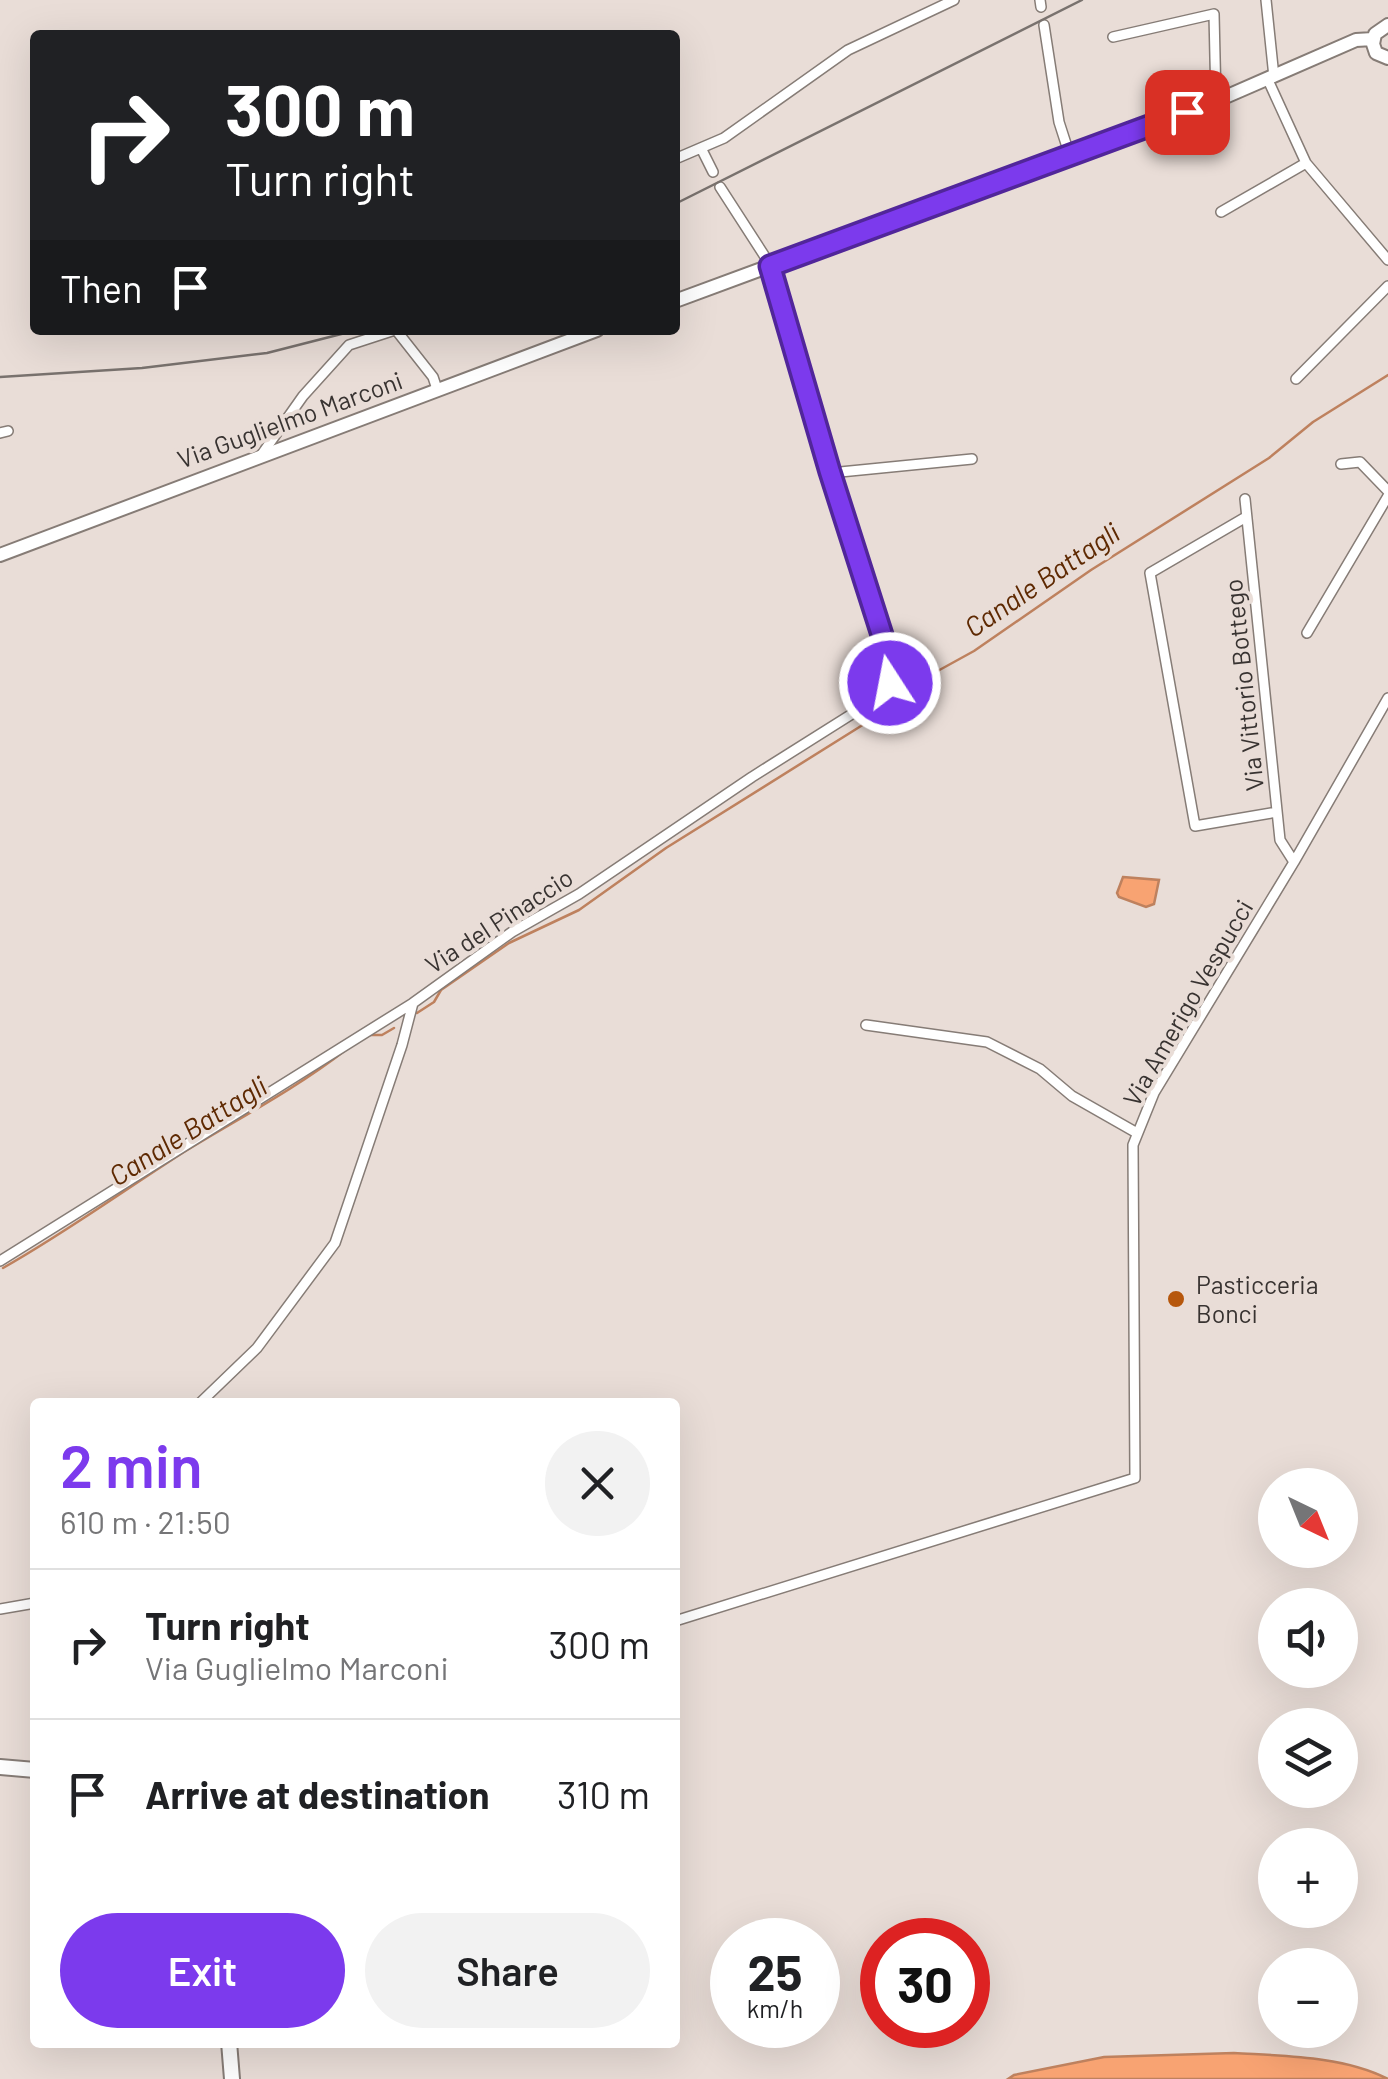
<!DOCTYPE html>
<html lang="en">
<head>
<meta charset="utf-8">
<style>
	:root { --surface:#fff; --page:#f2f2f2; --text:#202124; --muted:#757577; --line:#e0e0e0; --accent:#7c3aed }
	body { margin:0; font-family:Barlow,sans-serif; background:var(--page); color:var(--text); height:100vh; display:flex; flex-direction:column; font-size:38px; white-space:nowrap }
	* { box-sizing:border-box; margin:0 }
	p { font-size:32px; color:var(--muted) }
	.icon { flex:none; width:55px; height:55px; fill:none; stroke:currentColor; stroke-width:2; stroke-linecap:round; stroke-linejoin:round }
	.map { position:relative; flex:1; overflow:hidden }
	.sheet { position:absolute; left:30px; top:1398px; width:650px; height:650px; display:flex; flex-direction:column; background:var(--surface); border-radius:10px; box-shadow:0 10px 40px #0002 }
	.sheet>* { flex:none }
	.guide { position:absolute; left:30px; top:30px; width:650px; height:305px; border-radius:10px; box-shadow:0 10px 40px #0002; background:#202124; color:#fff; overflow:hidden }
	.needle { width:65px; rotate:137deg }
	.buttons { position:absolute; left:1258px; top:1468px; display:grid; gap:20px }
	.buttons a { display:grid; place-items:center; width:100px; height:100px; border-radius:50%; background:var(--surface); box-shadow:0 10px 40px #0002; font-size:50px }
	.speed { position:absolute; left:710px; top:1918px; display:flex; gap:20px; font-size:50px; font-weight:700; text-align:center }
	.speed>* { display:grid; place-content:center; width:130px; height:130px; border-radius:50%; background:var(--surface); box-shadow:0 10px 40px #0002; line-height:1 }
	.speed small { font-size:25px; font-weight:400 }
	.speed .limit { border:15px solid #d22; background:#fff; color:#111 }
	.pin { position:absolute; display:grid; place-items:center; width:85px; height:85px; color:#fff; margin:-42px; border-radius:20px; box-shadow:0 5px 15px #0006 }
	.me { position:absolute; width:110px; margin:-55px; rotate:349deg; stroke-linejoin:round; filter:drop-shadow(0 0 8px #0008) }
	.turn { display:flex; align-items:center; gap:35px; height:210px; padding:0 30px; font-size:45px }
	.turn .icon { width:130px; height:130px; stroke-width:2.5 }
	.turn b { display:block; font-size:70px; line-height:85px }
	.then { display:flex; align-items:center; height:95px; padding:0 30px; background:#0003; gap:20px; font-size:38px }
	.round { display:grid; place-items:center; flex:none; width:105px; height:105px; border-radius:52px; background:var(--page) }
	.summary { display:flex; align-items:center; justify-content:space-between; height:170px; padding:0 30px }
	h1 { font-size:60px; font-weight:600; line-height:75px; color:var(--accent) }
	.primary-button { display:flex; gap:20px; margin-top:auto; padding:20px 30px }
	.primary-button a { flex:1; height:115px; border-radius:60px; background:var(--accent); color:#fff; font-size:40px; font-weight:600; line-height:115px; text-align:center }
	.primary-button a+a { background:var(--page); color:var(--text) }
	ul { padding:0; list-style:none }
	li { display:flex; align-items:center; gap:30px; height:150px; padding:0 30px; border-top:2px solid var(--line) }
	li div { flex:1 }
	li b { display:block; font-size:38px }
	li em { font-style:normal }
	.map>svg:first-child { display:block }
	.water { fill:#f8a372; stroke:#be815e; stroke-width:2.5 }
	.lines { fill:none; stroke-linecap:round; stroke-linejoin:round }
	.stream { stroke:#be815e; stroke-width:2.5 }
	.street-casing { stroke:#867c76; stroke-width:12 }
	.secondary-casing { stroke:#867c76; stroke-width:16 }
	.primary-casing { stroke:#867c76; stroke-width:18 }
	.street { stroke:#fff; stroke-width:9 }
	.secondary { stroke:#fff; stroke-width:12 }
	.primary { stroke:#fff; stroke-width:14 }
	.rail { stroke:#79726e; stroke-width:2.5 }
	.route-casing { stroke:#51269a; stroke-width:25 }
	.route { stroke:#7c3aed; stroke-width:18 }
	.poi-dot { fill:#b6570c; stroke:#e9ddd7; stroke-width:4 }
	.labels { text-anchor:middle; stroke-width:8; stroke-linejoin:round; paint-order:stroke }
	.street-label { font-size:25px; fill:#383331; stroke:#e9ddd7 }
	.poi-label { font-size:25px; fill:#383331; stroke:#e9ddd7; text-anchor:start }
	.water-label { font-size:28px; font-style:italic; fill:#5e2902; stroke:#e9ddd7 }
</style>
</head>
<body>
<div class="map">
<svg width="1388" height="2079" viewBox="0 0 1388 2079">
	<rect width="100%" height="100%" fill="#e9ddd7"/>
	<path class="water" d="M1123 877 1159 880 1154 904 1146 907 1119 897 1117 893Z
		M1234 2053C1283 2056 1344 2056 1388 2079H1008L1014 2075 1104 2057Z"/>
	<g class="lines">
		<path class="stream" d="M417 1013 434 1002 441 990 509 943 579 910 666 848 869 721 914 684 974 651 1091 570 1269 458 1313 422 1388 375
			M370 1035H382L394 1028
			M3 1268C65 1233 123 1191 184 1152 241 1117 294 1090 347 1049"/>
		<g class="street-casing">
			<path id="street" d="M1040 0 1041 7
				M1266 0 1274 77
				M1044 25 1059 122 1069 153
				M1113 37 1214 14 1216 101
				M1268 80 1306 163 1388 260
				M701 148 713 172
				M675 159 724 138 848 50 954 0
				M1221 212 1306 163
				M396 330 433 377 437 389
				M1296 379 1388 286
				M0 433 8 431
				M262 454 303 396 349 345 395 330
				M1341 464 1360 462 1388 491
				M830 473 972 459
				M1245 499 1280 840 1294 862
				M1246 517 1150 573 1195 826 1277 812
				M1307 633 1388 496
				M866 1025 987 1042 1040 1069 1072 1096 1137 1133
				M0 1261 413 1003
				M201 1402 257 1348 335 1243 402 1045 413 1003 512 932 579 894 752 777 871 702 891 683 889 660 830 473 771 266 720 187
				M0 1609 35 1603
				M675 1621 1135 1478 1133 1145 1154 1093 1294 862 1388 698"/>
		</g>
		<g class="secondary-casing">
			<path id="secondary" d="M1388 25 1375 34 1373 44 1376 53 1388 58
				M675 301 1216 101 1356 40 1373 39
				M0 555 597 330"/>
		</g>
		<g class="primary-casing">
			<path id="primary" d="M0 1767 35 1770
				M229 2042 232 2079"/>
		</g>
		<use href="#street" class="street"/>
		<use href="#secondary" class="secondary"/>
		<use href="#primary" class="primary"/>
		<path class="rail" d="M675 204 1082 0
			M0 377 142 368 267 353 357 330"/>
	</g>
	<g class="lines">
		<g class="route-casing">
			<path id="route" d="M890 683V660L830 472 770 266 1187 112"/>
		</g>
		<use href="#route" class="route"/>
	</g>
	<circle class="poi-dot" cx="1176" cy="1299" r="10"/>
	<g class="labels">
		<g class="street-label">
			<text transform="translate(290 420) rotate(-20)" y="9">Via Guglielmo Marconi</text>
			<text transform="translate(1244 685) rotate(-96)" y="9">Via Vittorio Bottego</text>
			<text transform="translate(499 921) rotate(-33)" y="9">Via del Pinaccio</text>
			<text transform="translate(1188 1003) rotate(-60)" y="9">Via Amerigo Vespucci</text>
		</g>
		<g class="poi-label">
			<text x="1196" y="1294">Pasticceria<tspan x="1196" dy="29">Bonci</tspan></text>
		</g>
		<g class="water-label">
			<text transform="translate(1042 580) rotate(-34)" y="10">Canale Battagli</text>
			<text transform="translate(188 1131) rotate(-32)" y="10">Canale Battagli</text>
		</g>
	</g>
</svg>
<div class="buttons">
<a><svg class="needle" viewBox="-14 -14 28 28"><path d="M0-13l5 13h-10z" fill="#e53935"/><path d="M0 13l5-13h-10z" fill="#757577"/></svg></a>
<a><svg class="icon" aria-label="sound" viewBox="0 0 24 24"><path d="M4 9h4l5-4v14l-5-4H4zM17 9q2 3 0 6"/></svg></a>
<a><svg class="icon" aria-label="layers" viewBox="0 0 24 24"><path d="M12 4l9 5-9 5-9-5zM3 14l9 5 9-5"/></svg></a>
<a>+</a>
<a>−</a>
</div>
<div class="speed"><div>25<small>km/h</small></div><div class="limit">30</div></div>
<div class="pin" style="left:1187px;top:112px;background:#d93025"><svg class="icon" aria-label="arrive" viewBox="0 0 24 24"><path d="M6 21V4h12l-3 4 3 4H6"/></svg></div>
<svg class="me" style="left:890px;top:683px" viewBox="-20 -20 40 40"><circle r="17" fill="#7c3aed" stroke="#fff" stroke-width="3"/><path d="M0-11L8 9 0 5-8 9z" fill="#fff"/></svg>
<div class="guide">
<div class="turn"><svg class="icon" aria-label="right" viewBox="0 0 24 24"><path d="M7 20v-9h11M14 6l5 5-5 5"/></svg><div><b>300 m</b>Turn right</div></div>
<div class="then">Then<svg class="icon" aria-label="arrive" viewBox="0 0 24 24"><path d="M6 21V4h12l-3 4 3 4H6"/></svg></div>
</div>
<section class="sheet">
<div class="summary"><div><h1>2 min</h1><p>610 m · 21:50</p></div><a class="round"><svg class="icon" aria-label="close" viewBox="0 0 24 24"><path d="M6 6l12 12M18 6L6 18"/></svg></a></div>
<ul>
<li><svg class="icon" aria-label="right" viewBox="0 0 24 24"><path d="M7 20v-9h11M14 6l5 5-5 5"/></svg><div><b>Turn right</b><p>Via Guglielmo Marconi</p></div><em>300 m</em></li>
<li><svg class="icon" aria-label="arrive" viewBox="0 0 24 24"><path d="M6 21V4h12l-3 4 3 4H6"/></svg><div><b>Arrive at destination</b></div><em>310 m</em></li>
</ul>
<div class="primary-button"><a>Exit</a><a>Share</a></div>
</section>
</div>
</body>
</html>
